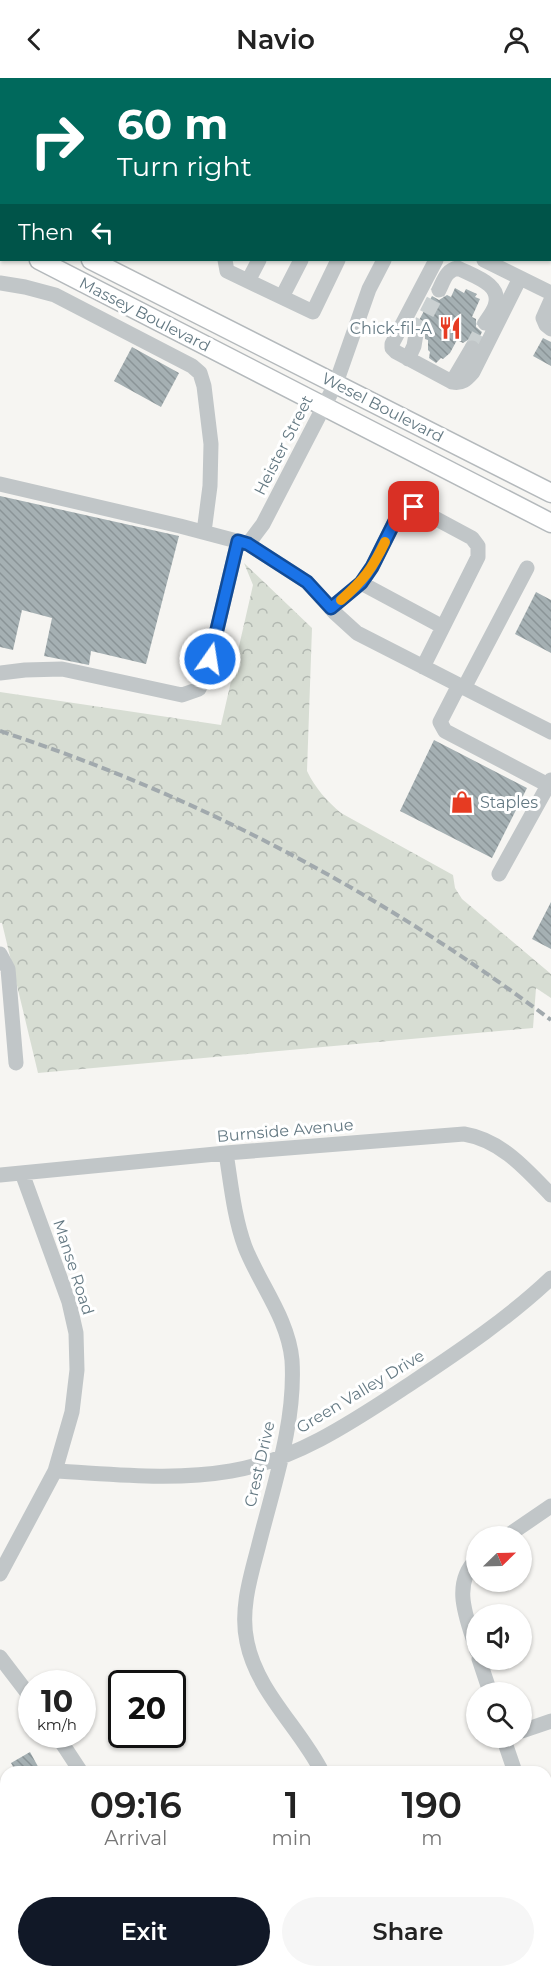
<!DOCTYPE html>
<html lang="en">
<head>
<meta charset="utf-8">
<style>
	:root { --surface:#fff; --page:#f6f6f6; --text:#222; --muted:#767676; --accent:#111827 }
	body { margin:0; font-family:Montserrat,sans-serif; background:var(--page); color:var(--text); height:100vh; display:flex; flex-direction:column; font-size:22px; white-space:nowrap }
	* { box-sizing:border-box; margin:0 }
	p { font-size:20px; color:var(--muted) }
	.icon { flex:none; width:33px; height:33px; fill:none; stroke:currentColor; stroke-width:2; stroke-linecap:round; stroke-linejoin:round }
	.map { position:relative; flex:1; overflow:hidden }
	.drawer { position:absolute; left:0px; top:1688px; width:552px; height:212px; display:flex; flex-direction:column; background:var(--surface); border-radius:18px 18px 0 0; box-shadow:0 2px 4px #0004 }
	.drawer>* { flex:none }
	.banner { position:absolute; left:0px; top:0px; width:552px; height:183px; box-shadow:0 2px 4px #0004; background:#00695c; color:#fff; overflow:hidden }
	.needle { width:39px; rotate:67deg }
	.controls { position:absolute; left:466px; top:1448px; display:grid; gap:12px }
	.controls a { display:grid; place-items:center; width:66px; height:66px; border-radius:50%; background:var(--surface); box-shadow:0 2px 4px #0004; font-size:30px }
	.speed { position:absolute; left:18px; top:1592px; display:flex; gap:12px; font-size:30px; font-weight:700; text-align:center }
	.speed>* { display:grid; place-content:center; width:78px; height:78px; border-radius:50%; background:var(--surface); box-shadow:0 2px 4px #0004; line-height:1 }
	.speed small { font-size:15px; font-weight:400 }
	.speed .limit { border:3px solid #111; border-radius:9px; background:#fff; color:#111 }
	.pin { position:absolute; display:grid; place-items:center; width:51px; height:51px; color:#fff; margin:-26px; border-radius:12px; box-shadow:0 3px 9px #0006 }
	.me { position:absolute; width:66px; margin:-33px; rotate:13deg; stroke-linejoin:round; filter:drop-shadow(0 0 4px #0008) }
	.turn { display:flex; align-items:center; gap:21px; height:126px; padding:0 18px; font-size:27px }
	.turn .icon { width:78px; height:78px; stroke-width:2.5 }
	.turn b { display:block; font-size:42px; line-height:51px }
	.then { display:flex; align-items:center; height:57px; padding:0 18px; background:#0003; gap:12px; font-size:22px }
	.eta { display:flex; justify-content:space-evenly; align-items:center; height:102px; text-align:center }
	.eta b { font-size:36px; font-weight:600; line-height:42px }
	.button { display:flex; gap:12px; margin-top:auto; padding:12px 18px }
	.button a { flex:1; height:69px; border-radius:36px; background:var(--accent); color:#fff; font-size:24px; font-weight:600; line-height:69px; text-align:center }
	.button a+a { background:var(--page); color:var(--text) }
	header { display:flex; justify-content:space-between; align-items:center; height:78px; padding:0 18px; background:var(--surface); font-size:27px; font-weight:600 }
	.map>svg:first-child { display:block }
	.forest { fill:url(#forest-crowns) }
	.building { fill:url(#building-back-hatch) }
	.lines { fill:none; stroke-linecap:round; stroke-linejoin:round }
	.minor-tunnel { stroke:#cad0d1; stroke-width:15; stroke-dasharray:15 8; stroke-linecap:butt }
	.major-casing { stroke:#b4b9bc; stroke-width:21 }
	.minor { stroke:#c1c6c8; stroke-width:15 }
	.major { stroke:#fff; stroke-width:18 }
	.rail { stroke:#a1a9ad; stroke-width:4; stroke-dasharray:9 4.5; stroke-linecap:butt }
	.route-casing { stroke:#114b97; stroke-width:15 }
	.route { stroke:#1a73e8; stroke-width:10 }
	.slow { stroke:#f59e0b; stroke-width:10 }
	.labels { text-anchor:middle; stroke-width:6; stroke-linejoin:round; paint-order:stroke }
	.street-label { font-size:16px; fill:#647983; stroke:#fff }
	.poi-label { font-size:16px; fill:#647983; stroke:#fff; text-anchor:end }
</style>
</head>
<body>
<header><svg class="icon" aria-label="back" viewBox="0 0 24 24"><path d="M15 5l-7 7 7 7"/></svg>Navio<svg class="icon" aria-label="person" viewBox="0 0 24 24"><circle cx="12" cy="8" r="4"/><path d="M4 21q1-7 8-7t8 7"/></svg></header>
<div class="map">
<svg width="551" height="1898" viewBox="0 0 551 1898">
	<defs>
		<pattern id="forest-crowns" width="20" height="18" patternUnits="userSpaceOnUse" patternTransform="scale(1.5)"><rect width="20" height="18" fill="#d7ddd3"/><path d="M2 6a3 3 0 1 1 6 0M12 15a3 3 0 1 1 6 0" fill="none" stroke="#b2b8b1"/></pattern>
		<pattern id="building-back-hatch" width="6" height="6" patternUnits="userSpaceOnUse" patternTransform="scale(1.5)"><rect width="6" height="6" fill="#a5b0b3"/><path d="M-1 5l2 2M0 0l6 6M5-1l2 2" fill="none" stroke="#8a9497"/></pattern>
	</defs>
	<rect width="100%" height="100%" fill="#f6f5f2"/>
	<path class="forest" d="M244 485 312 550 307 693C315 710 327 723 341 735L453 797 455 810 462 821 551 896V920L536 910 533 950 38 995 2 845H0V614L221 647 253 507Z"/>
	<path class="building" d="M455 210 464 215 466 211 477 216 475 219 480 221 472 239 476 241V249L482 254 478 262 471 260 463 265 457 262 450 275 443 281 441 280 436 285 429 280 430 274 428 272V262L425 261V253L422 248 417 246 432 218 439 222 447 217 451 219Z
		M543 260 551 264V288L533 278Z
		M132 269 179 295 161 329 114 303Z
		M0 418 179 458 146 586 91 573 89 587 44 578 52 540 22 532 13 572 0 569Z
		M536 514 551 522V575L515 556Z
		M434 662 527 710 492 780 400 733Z
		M551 824V871L532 861Z
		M30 1674 41 1694H16L11 1685Z"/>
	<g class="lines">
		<path class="minor-tunnel" d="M416 256 439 212
			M472 270 485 245"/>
		<g class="major-casing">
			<path id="major" d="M0 135 2 136
				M0 162 2 163
				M39 182 551 445
				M91 182 551 415"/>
		</g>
		<path class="minor" d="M74 0 75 2
			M157 0V2
			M199 0V2
			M12 2 13 0
			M224 2 225 0
			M261 2 262 0
			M307 2 308 0
			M348 2 349 0
			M390 2 391 0
			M429 2V0
			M473 2 474 0
			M511 2V0
			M0 18H2
			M550 21 551 20
			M0 86 2 79
			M0 98 2 99
			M550 99H551
			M550 111 551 110
			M225 182 227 193 313 234 338 182
			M436 182 392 266V270L396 274 452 304C462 306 466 302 473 294L520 200
			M484 182 551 215
			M248 203 259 182
			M0 205 25 209 55 217 192 288 200 295 204 308 211 366 210 408 204 454
			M439 212C444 202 446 192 458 190 473 198 503 206 495 228 493 234 488 240 485 245
			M282 219 301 182
			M551 222 543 240 546 247 551 251
			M408 281 414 268 416 256
			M452 304 472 270
			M0 406 180 448 248 466 307 504 335 535 357 555 551 654
			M248 466 263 446 336 305 369 211 384 182
			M361 505 443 549
			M331 530 361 505 372 489 398 437 406 431 414 429 472 460 478 468V479L423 589
			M0 595 25 592 62 591 182 617 199 611 210 581 238 463
			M459 607 440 644 445 653 548 707
			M464 610 527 490
			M499 796 551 702
			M0 876 8 891 16 985
			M226 1075C231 1106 234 1139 245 1169 260 1207 288 1240 292 1282 296 1345 273 1409 258 1470 250 1500 240 1533 247 1564 257 1614 300 1650 322 1694
			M0 1097 226 1075 464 1056C501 1062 526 1091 551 1117
			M55 1393C113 1396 173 1403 231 1393 298 1382 358 1340 413 1304 461 1272 510 1239 551 1200
			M507 1458 551 1428
			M477 1481C450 1507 468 1543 477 1573
			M0 1496 55 1393 72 1334 77 1292 76 1255 69 1224 22 1095
			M0 1579 32 1621
			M479 1581 490 1614
			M522 1653 551 1643
			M56 1656 81 1694
			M503 1659 515 1694
			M546 1785 551 1800
			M546 1888 551 1886
			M177 1893V1898
			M367 1893 368 1898
			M525 1898 536 1893"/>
		<use href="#major" class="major"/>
		<path class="rail" d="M0 653C201 719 382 815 551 942"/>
	</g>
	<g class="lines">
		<g class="route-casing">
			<path id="route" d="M210 581 238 463 248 466 307 504 331 530 361 505 372 489 398 437 406 430 414 429"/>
		</g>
		<use href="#route" class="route"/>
		<path class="slow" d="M341 522C364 502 372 491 385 464"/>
	</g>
	<defs>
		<g id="restaurant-bare" transform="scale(1.8)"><path d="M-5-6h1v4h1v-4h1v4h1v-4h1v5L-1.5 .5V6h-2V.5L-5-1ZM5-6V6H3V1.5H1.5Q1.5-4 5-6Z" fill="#e63b22" stroke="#fff" stroke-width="2.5" paint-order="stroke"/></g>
		<g id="shop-bare" transform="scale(1.8)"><path d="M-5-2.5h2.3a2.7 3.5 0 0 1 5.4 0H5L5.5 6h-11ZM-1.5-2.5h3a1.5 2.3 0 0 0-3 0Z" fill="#e63b22" stroke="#fff" stroke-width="2.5" paint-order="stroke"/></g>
	</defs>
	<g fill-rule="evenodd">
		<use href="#restaurant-bare" x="450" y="250"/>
		<use href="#shop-bare" x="462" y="724"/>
	</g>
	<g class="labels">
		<g class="street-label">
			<text transform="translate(145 236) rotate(27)" y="6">Massey Boulevard</text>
			<text transform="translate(383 329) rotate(27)" y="6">Wesel Boulevard</text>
			<text transform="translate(283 367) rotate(-63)" y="6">Heister Street</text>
			<text transform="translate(285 1052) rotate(-5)" y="6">Burnside Avenue</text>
			<text transform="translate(74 1189) rotate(72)" y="6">Manse Road</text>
			<text transform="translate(360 1313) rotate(-31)" y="6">Green Valley Drive</text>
			<text transform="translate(259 1386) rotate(-77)" y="6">Crest Drive</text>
		</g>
		<g class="poi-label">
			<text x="432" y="256">Chick-fil-A</text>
			<text x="480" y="730" text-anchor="start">Staples</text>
		</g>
	</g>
</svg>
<div class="controls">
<a><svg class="needle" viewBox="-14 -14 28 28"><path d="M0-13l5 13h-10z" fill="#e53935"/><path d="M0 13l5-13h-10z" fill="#767676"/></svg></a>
<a><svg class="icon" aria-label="sound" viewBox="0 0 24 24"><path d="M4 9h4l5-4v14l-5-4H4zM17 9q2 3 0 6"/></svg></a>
<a><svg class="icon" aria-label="search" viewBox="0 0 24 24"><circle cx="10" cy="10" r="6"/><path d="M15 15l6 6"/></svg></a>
</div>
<div class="speed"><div>10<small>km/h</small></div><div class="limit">20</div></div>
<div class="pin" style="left:414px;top:429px;background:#d93025"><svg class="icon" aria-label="arrive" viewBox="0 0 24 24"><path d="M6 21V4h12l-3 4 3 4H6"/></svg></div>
<svg class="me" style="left:210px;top:581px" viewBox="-20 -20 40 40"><circle r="17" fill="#1a73e8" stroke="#fff" stroke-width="3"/><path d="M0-11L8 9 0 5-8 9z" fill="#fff"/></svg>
<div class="banner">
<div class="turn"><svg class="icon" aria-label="right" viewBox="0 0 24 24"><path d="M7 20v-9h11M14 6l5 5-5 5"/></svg><div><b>60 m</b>Turn right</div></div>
<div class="then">Then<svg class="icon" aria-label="left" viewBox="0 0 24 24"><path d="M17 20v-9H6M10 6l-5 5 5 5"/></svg></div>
</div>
<section class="drawer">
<div class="eta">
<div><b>09:16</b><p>Arrival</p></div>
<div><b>1</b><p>min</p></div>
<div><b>190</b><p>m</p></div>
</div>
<div class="button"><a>Exit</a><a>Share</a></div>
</section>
</div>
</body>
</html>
